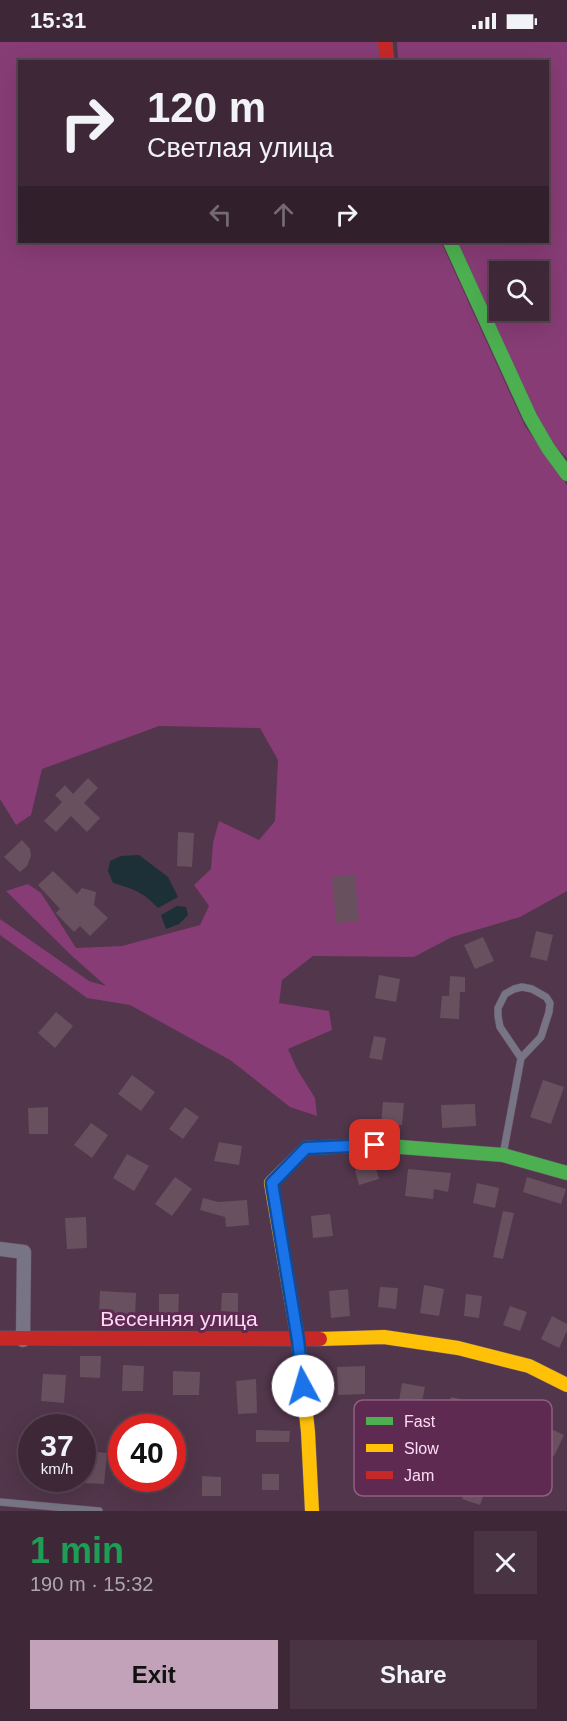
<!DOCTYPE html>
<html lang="en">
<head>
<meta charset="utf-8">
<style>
	:root { --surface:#3e2838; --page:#493443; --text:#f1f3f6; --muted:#ada6ae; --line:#574453; --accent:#c1a2b8 }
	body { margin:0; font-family:Arial,sans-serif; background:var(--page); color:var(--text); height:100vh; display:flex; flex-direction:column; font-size:22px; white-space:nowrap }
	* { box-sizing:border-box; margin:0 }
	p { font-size:20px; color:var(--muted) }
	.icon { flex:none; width:33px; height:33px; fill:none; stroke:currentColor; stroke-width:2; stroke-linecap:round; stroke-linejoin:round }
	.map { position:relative; height:1469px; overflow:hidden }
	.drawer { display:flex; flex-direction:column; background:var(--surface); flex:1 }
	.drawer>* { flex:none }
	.guide { position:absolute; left:18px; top:18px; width:531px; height:183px; border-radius:0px; box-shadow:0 6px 24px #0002,0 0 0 2px var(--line); background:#3e2838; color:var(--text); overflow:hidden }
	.controls { position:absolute; left:489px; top:219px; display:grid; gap:12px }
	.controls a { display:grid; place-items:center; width:60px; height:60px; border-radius:0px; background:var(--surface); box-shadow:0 6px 24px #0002,0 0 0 2px var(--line); font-size:30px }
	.speed { position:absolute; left:18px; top:1372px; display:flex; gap:12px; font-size:30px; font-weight:700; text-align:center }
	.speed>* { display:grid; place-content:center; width:78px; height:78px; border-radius:50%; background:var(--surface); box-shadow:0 6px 24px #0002,0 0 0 2px var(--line); line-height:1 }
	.speed small { font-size:15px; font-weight:400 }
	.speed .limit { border:9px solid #d22; background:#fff; color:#111 }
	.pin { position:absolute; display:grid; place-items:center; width:51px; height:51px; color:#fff; margin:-26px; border-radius:12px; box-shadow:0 3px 9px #0006 }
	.me { position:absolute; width:66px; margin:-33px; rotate:354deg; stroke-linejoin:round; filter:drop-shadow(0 0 4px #0008) }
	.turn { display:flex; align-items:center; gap:21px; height:126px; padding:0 30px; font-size:27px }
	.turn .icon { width:78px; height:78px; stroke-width:2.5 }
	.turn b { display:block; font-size:42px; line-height:51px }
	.lanes { display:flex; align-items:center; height:57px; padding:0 30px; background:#0003; justify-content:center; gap:30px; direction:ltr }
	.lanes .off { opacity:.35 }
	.round { display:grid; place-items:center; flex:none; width:63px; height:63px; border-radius:0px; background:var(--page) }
	.summary { display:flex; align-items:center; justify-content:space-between; height:102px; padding:0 30px }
	h1 { font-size:36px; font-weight:800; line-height:45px; color:#1e9e55 }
	.action { display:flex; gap:12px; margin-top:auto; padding:12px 30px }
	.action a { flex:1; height:69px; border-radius:0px; background:var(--accent); color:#111; font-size:24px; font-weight:800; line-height:69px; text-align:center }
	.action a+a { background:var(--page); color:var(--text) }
	.status { display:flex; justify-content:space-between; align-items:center; height:42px; padding:0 30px; background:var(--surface); direction:ltr }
	.status svg { height:16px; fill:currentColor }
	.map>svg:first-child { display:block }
	.green { fill:#873c75; fill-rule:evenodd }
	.water { fill:#1d3037 }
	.building { fill:#69505f }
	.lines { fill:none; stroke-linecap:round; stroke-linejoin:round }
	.lane-casing { stroke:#6b5365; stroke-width:8 }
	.street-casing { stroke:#6b5365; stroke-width:15 }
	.fast-casing { stroke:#6b5365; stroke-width:15 }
	.slow-casing { stroke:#6b5365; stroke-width:15 }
	.jam-casing { stroke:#6b5365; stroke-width:15 }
	.lane { stroke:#777585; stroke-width:7 }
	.street { stroke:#777585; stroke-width:14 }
	.fast { stroke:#4caf50; stroke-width:14 }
	.slow { stroke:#ffc107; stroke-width:14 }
	.jam { stroke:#c62828; stroke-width:14 }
	.route-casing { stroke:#114b97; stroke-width:15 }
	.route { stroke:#1a73e8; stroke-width:10 }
	.labels { text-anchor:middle; stroke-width:6; stroke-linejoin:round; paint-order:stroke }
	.street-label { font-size:21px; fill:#fddcf3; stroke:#5e2a51 }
	.key { fill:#5e2a51; stroke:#8e5f82; stroke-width:1.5 }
	.key-label { font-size:16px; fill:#fddcf3 }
</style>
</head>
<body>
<div class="status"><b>15:31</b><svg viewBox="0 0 49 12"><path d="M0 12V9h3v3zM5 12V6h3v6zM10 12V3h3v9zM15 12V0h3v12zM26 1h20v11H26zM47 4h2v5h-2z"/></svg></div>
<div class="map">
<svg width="567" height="1469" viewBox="0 0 567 1469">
	<rect width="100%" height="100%" fill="#52364b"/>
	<path class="green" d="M0 0H379L380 19 20 20V200H441L525 384 567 443V849L520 875 452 895 414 915 313 914 282 938 279 961 329 969 332 988 288 1007 297 1027 315 1056 317 1074 290 1065 230 1018 130 963 87 956 0 893V877L89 939 106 944 72 914 6 849 28 842 41 851 76 906 122 904 200 883 209 864 194 843 211 827 213 801 219 779 259 798 275 779 278 718 260 686 159 684 42 727 31 773 16 783 0 757Z
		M397 0H567V416L552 401 527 354 458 200H548V20L398 19ZM500 230H538V268H500Z"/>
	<path class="water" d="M139 813 168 835 178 855 158 866C143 850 134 847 113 841L108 829 110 819 121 814Z
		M177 864 186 865 188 873 179 882 166 887 161 873Z"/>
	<path class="building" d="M88 736 98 746 84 761 100 776 87 790 71 774 56 790 44 779 62 760 55 753 65 743 73 752Z
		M178 790 194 791 192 825 177 824Z
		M22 798 30 807 31 814 27 824 20 830 4 815Z
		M53 829 77 852 82 846 96 850 94 863 108 876 90 894 80 884 74 890 56 871 60 867 38 843Z
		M355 832 359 879 336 881 332 835Z
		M536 889 553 893 547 919 530 915Z
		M483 895 494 919 475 927 464 903Z
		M379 933 400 937 396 960 375 956Z
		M450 934 465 935V950H460L459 977 440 976 442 954H449Z
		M56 970 73 984 55 1006 38 991Z
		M374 994 386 996 382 1018 369 1016Z
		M132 1033 155 1050 141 1069 118 1052Z
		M543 1038 564 1045 551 1082 530 1075Z
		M383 1060 404 1061 402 1083 381 1082Z
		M475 1062 476 1084 442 1086 441 1063Z
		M48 1065V1092H29L28 1066Z
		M185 1065 199 1075 183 1097 169 1087Z
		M91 1081 108 1093 92 1116 74 1103Z
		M219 1100 242 1104 239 1123 214 1119Z
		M127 1112 149 1124 134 1149 113 1136Z
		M375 1123 379 1137 359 1143 355 1128Z
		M408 1127 451 1131 448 1150 434 1147 433 1157 405 1154Z
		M175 1135 192 1147 172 1174 155 1162Z
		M527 1135 566 1147 561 1162 523 1150Z
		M477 1141 499 1146 495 1166 473 1161Z
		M203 1156 218 1160 247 1158 249 1183 226 1185 225 1175 200 1168Z
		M503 1169 514 1171 503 1217 493 1215Z
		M330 1172 333 1194 313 1196 311 1174Z
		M86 1175 87 1206 67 1207 65 1176Z
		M424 1243 444 1247 439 1274 420 1271Z
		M380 1245 398 1246 396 1267 378 1265Z
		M348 1247 350 1274 331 1276 329 1249Z
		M100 1249 136 1251 135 1275 99 1273Z
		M222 1251H238V1270L221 1269Z
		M159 1252H179L178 1276H159Z
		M466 1252 482 1254 479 1276 464 1274Z
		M510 1264 527 1270 520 1289 503 1283Z
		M552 1274 567 1282V1289L559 1306 541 1297Z
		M80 1314H101L100 1336 80 1335Z
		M123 1323 144 1324 143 1349H122Z
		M365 1324V1352L338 1353 337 1325Z
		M173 1329 200 1330 199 1353H173Z
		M43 1332 66 1333 64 1361 41 1359Z
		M256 1337 257 1371 238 1372 236 1339Z
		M402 1341 425 1345 420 1369 398 1365Z
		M451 1355 469 1359 462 1386 445 1382Z
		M494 1357 511 1365 499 1390 482 1383Z
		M549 1386 564 1393 554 1414 539 1407Z
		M256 1388 290 1389 289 1400H256Z
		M85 1409 107 1411 104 1442 83 1441Z
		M262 1432H279V1448H262Z
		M202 1434 221 1435V1454H202Z
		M470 1436 487 1443 480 1463 462 1457Z"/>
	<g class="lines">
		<g class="lane-casing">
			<path id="lane" d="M503 1113 521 1016 541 995 549 970 550 961 546 955 532 947 522 945 514 947 505 952 498 966V974L500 985 521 1016
				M0 1460 99 1469"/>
		</g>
		<g class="street-casing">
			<path id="street" d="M0 1207 24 1210 23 1298"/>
		</g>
		<g class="fast-casing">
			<path id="fast" d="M450 200 530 375 548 406 567 432
				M301 1111 306 1106 375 1103 503 1113 567 1131"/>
		</g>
		<g class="slow-casing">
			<path id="slow" d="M301 1111 271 1141 298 1298 308 1390 312 1469
				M320 1297 384 1295 458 1306 529 1324 567 1343"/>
		</g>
		<g class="jam-casing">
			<path id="jam" d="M385 0 387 20
				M0 1296 320 1297"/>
		</g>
		<use href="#lane" class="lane"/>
		<use href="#street" class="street"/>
		<use href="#fast" class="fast"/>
		<use href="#slow" class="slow"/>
		<use href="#jam" class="jam"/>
	</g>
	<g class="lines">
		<g class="route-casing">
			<path id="route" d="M303 1344 298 1298 272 1141 306 1106 375 1103"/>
		</g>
		<use href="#route" class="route"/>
	</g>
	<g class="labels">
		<g class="street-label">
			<text x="179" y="1284">Весенняя улица</text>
		</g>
	</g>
	<rect x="354" y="1358" width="198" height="96" rx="9" class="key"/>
	<rect x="366" y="1375" width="27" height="8" fill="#4caf50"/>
	<rect x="366" y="1402" width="27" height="8" fill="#ffc107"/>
	<rect x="366" y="1429" width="27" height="8" fill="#c62828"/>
	<g class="key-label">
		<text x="404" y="1385">Fast</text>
		<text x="404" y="1412">Slow</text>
		<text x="404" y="1439">Jam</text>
	</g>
</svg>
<div class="controls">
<a><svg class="icon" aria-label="search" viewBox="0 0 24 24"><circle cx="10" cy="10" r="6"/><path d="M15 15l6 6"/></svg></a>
</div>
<div class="speed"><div>37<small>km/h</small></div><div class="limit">40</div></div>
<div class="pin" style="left:375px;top:1103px;background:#d93025"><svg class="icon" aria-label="arrive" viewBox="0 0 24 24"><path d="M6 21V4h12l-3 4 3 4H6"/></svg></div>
<svg class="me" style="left:303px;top:1344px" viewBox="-20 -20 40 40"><circle r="19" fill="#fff"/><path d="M0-13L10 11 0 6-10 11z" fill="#1a73e8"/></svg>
<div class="guide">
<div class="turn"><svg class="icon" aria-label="right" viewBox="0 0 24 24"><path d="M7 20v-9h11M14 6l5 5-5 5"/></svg><div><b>120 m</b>Светлая улица</div></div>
<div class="lanes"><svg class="icon off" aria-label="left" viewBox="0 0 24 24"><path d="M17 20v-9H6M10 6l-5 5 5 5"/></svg><svg class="icon off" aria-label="ahead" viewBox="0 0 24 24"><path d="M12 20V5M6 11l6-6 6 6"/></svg><svg class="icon" aria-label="right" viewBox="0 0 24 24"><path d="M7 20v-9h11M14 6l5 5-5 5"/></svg></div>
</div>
</div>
<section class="drawer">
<div class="summary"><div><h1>1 min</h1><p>190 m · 15:32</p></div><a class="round"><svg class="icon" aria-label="close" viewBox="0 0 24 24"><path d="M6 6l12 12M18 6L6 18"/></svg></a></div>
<div class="action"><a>Exit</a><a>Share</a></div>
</section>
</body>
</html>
